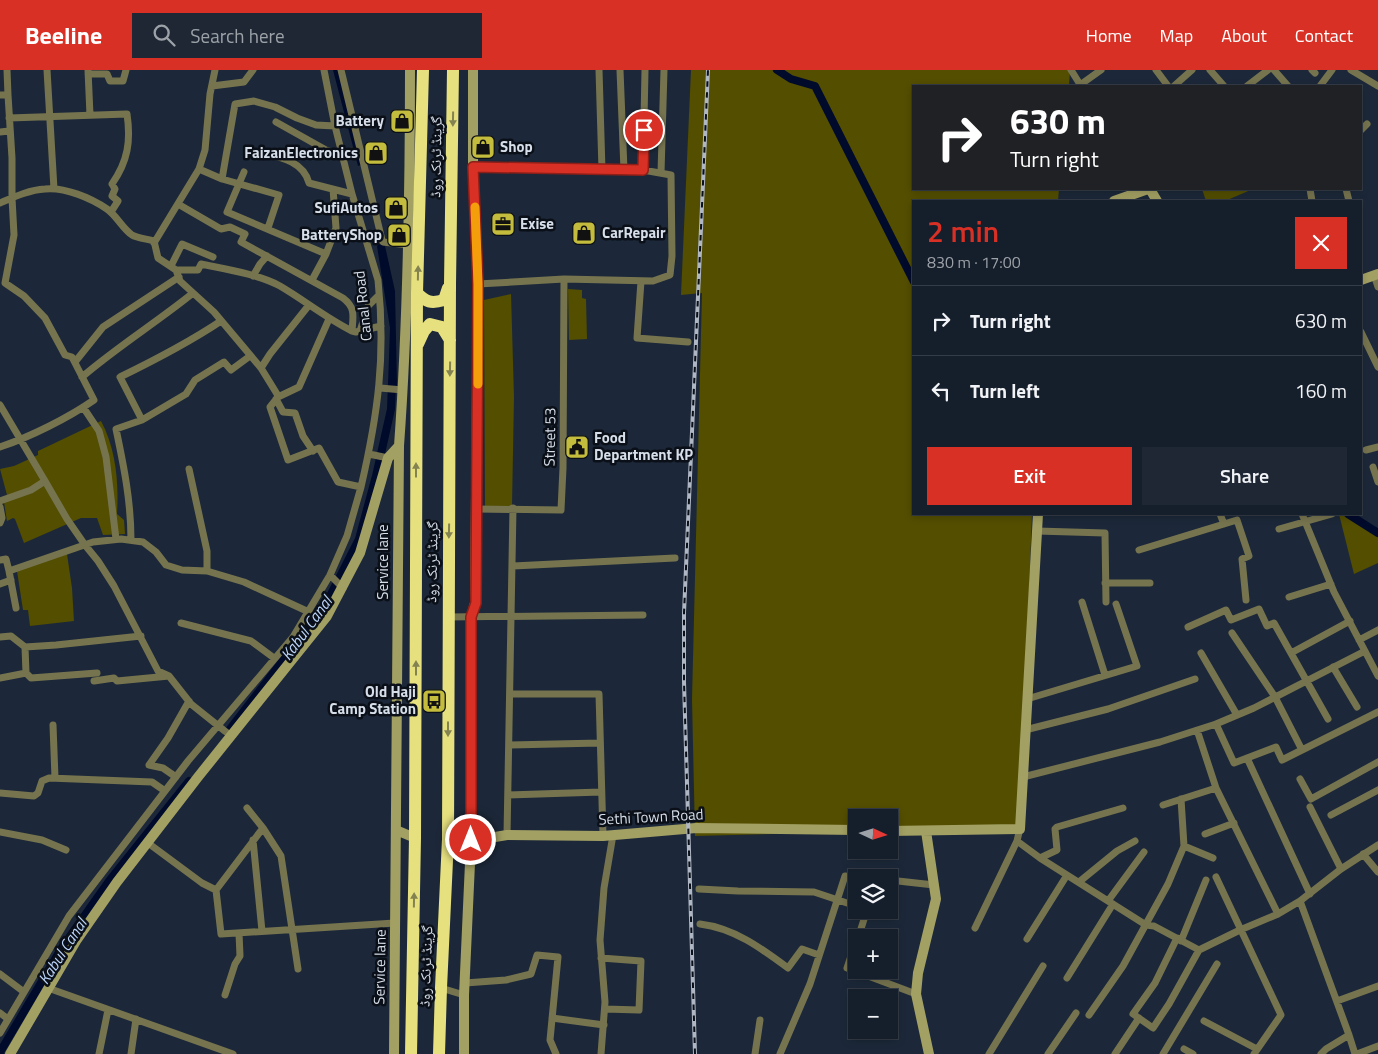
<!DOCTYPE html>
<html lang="en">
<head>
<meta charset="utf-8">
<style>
	:root { --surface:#151e2b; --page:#1e2733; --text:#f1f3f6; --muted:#9da2a9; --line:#343c47; --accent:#d93025 }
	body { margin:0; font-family:"Titillium Web","Noto Naskh Arabic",sans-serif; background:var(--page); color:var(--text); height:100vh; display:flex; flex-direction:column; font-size:19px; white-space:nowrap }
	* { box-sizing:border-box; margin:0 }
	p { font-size:16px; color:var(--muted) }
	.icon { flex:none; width:28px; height:28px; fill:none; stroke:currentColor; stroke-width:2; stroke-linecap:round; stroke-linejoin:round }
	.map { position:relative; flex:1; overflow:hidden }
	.side { position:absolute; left:912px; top:130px; width:450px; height:315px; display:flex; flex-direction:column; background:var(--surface); border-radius:0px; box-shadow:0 2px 8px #0003,0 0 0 1px var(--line) }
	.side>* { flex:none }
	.hud { position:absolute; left:912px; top:15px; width:450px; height:105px; border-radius:0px; box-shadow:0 2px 8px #0003,0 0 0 1px var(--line); background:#202124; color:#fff; overflow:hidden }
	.needle { width:32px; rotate:94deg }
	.buttons { position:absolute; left:848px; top:739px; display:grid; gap:10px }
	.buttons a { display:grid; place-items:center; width:50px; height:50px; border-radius:0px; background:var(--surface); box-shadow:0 2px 8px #0003,0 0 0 1px var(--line); font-size:25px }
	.pin { position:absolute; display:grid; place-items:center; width:42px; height:42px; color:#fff; margin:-21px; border:2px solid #fff; border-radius:50%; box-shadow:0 1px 5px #0007 }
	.me { position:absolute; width:55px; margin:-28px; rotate:0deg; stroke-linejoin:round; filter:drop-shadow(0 0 4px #0008) }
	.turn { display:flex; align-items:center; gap:18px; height:105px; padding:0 15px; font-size:22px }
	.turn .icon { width:65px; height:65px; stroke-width:2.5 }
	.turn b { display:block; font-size:35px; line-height:42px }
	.round { display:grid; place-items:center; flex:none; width:52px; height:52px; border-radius:0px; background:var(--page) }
	.summary { display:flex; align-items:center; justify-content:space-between; height:85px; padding:0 15px }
	h1 { font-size:30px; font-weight:600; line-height:38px; color:var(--accent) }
	.action { display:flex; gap:10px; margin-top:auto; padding:10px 15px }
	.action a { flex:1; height:58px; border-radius:0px; background:var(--accent); color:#fff; font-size:20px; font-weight:600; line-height:58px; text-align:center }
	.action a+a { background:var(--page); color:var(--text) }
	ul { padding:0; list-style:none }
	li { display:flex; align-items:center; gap:15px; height:70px; padding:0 15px; border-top:1px solid var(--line) }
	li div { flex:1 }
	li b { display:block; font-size:19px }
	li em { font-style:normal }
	header { display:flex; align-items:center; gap:30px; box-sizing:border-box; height:70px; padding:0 25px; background:var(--accent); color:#fff }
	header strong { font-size:24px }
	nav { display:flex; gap:28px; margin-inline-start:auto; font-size:18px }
	.search { width:350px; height:45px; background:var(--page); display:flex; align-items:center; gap:12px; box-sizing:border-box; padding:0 18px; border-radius:0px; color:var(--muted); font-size:19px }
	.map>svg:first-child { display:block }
	.green { fill:#534e00 }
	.water { fill:#000a2b }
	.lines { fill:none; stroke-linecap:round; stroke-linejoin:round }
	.canal { stroke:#000a2b; stroke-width:8 }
	.street { stroke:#76744f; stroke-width:7 }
	.secondary { stroke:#a3a063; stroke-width:10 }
	.highway { stroke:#e6e07f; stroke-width:12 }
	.rail-casing { stroke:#afb7c4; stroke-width:4 }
	.rail { stroke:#0b1018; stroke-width:2; stroke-dasharray:5.5; stroke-linecap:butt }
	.oneway { fill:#838251 }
	.route-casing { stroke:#8d1f18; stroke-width:12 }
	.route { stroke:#d93025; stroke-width:9 }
	.slow { stroke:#f59e0b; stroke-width:9 }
	.labels { text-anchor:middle; stroke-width:5; stroke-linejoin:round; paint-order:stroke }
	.poi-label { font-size:15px; font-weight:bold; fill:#d6dee9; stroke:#0b1018; text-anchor:end }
	.street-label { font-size:15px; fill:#d6dee9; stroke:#0b1018 }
	.water-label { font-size:16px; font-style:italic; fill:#bbd5fb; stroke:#0b1018 }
</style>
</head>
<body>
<header>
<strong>Beeline</strong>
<div class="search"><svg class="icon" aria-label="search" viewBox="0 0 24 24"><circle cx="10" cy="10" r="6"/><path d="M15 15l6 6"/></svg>Search here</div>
<nav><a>Home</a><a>Map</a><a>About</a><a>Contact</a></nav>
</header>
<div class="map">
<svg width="1378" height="984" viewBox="0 0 1378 984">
	<rect width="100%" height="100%" fill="#1c2839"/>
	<path class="green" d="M691 0H1070L1069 16H914V119H1059L1058 131H914V444H1032L1020 758 889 761V748H856V762L695 766 692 629 702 223 681 225Z
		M1202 119H1253L1225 131H1206Z
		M568 219 582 220V228L586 229 587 269 569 270Z
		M511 224 514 327 512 436H485L484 230Z
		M101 351C116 379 119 413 117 444L124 450 125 464 103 465 97 448H81L24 473 15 449 13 448 7 451 4 432 7 425 0 399 14 396 38 385V381Z
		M1339 444H1348L1378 463V493L1354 504Z
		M67 484 72 518 74 551 30 556 28 540H23L17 501Z"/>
	<path class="water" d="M333 0H341L366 93 358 96Z
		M379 174 385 176 395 221 397 316 388 315 390 258 377 176Z"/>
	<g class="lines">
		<path class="canal" d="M777 0 791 9 815 16 914 212
			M1348 444 1378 463
			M227 663 325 536 359 469 376 406 391 339 392 313
			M0 982 61 879 109 811 189 711"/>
		<path class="street" d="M7 0 8 25
			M47 0 54 119
			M88 0 90 45
			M341 0 382 170 383 172 408 175
			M599 0 602 100
			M620 0 624 100
			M1071 0 1081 16
			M1156 0 1168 16
			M1210 0 1224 16
			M1274 0 1288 16
			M1312 0 1315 3
			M1351 0 1378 16
			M88 4H107L110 11H123L126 0
			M1080 15 1101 0
			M212 16 244 12 253 0
			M1174 16 1192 0
			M1247 16 1268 0
			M1320 16 1332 0
			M0 25H8L12 88V128L14 165 5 213 24 226 45 248 65 285 72 287 94 330C68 348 30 367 0 377
			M9 48 127 44C131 71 128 91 112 114L115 119 112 126 118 131 111 142
			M276 52 326 80 342 86
			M1361 60 1367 54
			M0 62 9 61
			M264 84C283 87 304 93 309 113L352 124
			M473 97 643 100 671 105 672 186 670 205 653 211 564 209 478 214
			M199 99 222 109 279 125 268 158
			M643 100 645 0
			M244 102 227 142 326 184
			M661 103 664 0
			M222 109 235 34 254 31 275 37 297 48 316 55 335 56
			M1310 119 1312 131
			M1346 119 1349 131
			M0 133C14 127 29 120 45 119 65 117 91 128 107 139 117 146 122 158 132 165 137 168 147 169 154 171L158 188 176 200 180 211 214 242 261 298 277 324 278 327 270 337 288 390 319 378 338 412 361 417C378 344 386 285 378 210L352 124 335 56 324 0
			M178 134 221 159 230 157 245 164 241 172 343 228C356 238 353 246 352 261
			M154 173 199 99 205 80 210 24 215 0
			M171 196 182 174 213 187
			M176 200H198L201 194C225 199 258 204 280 216 304 230 326 248 352 261L356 262 381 256
			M1374 205 1378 217
			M253 206 260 194 267 186
			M312 210 326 184 336 158 333 119
			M641 211 637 268 688 272
			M360 261 368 236 379 225
			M1361 262 1378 297
			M75 292 103 257 179 207
			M261 298 270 284 309 235
			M82 307C117 277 157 252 193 223
			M380 318 403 320
			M278 327 299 317 329 249
			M276 329 283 342 295 343 303 366 313 381
			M0 335 45 411
			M83 337 99 361 106 387 116 469
			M142 350 120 307C155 290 188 273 221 251
			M1366 380 1378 377
			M369 384 388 388
			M1373 397 1378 412
			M189 399 207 481V501
			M0 431 31 420 45 411 67 449 85 475 98 491 114 516 158 601 169 606
			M0 437 2 448 0 453
			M477 439 561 440 563 398 564 209
			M1220 444 1224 454
			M1302 444 1334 522 1378 606
			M1279 459 1332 444
			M1037 461 1105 463 1106 532
			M131 470C131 432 124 397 116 359L142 350 186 324 195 310 224 292 231 300 250 286
			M1139 480 1237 450 1249 486 1242 489 1246 530
			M0 490 6 489 9 501 93 472 121 469 143 472 156 482 166 495 182 500 207 501 244 512 324 549
			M513 496 675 488
			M9 501 16 538
			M330 505 343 518
			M1105 513H1150
			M0 514 11 510
			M1289 527 1331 514
			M1082 532 1105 605
			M448 547 643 545
			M181 553 251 571 274 588
			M1188 557 1226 540 1231 550 1259 539 1267 556 1274 553 1328 649
			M1232 563 1275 627 1302 680
			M0 567 11 566 25 577 56 575 141 566
			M1359 570 1378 560
			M1201 583 1237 645
			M1291 583 1350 551
			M1333 597 1357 637
			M26 603 31 608 97 603
			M0 608 26 603 25 577
			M94 611 114 608 117 611 169 606 191 634 231 666
			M511 624H599L603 766
			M1027 629 1137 596 1116 534
			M1216 654 1234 693 1276 677 1282 690 1378 642
			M53 655 55 708
			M1025 660 1108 639 1195 609
			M1197 660 1216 718 1278 844
			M510 675 600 673
			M1247 688 1310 824
			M176 707 163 698 149 695 168 668 189 631
			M1023 707 1160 672 1216 654 1254 638 1365 581
			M1300 709 1311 729 1378 692
			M0 723 34 726 38 723 42 711 49 708 152 712 165 721
			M508 725 601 722
			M1163 735 1216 718
			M1310 737 1341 799
			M247 738 263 758
			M1331 745 1378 720
			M1020 758 1017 771 1040 788 1146 855 1154 856 1199 880
			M0 762 42 770 66 780
			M1205 764 1234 753
			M507 765 513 438
			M253 770 262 861
			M148 773 202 813 216 820 221 864 395 853
			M1184 776 1213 788
			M1363 784 1378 802
			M1040 788 1057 780 1055 759 1057 757 1123 738
			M1216 807 1281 945 1254 984
			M889 810 934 815
			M1079 812 1117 781 1135 771
			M699 819 738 821 814 822 856 836
			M216 820 263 758 281 786 298 899
			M1108 831 1144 782
			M1300 831 1349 965 1326 979 1321 984
			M700 854C734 858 761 878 788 898L802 879 819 885
			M975 858 1017 771
			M858 868 867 840
			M1177 868 1155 913 1133 944 1153 958 1169 934 1199 880 1240 860 1278 844 1300 831 1341 799 1378 775
			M1027 869 1067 805
			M856 871 847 898 916 924
			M1181 871 1206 810
			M601 888 641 891 639 940 605 939
			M0 904 24 922
			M1067 908 1113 834
			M465 913 506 910 531 904 537 885 558 887 550 970 556 984
			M48 918 233 984
			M441 918 464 925
			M225 925 235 894 240 886 239 863
			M1337 931 1378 916
			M0 943 8 949
			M1089 945 1123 896 1168 814 1184 776 1181 729
			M552 948 604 955
			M1204 951 1257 979
			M0 963 69 846 188 691 293 567 330 505 347 466 361 417
			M1349 965 1355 984
			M1184 979 1193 984
			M99 984 108 940
			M131 984 136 949
			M601 984 605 932 600 870 604 818 613 765
			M755 984 760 950
			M780 984 810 914 845 806 860 808
			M989 984 1043 896
			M1048 984 1076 943
			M1115 984 1139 948
			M1163 984 1217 894
			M1357 984 1378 976"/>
		<path class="secondary" d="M1150 119 1157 131
			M1114 131 1148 119
			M1361 210 1378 204
			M396 760 415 768
			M889 761 1020 759 1038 444
			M926 761 936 829 918 903 916 924 929 984
			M448 769 471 771 507 765 603 766 696 758 856 760
			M10 984 76 871 117 812 198 707 327 546 360 483 388 388 399 376
			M394 984 399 376C408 251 410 125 410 0
			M464 984V925L471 771V547L475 533 478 214 473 97V0"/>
		<path class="highway" d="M417 223C426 232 431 234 444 230L448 218
			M418 274 424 261 430 254 442 257 450 270
			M411 984 415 768 417 223 423 0
			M439 984 441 918 448 769 450 214 453 0"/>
		<g class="rail-casing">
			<path id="rail" d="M695 984 684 612V543L708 0"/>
		</g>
		<use href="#rail" class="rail"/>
	</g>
	<defs><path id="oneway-solid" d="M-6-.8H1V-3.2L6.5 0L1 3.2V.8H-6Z" transform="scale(1.25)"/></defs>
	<g class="oneway">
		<use href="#oneway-solid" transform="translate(453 49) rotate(91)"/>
		<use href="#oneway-solid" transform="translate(418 203) rotate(-89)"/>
		<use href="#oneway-solid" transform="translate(450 299) rotate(91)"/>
		<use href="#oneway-solid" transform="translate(416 400) rotate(-90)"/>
		<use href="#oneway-solid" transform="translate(449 461) rotate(91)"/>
		<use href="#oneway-solid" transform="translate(416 598) rotate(-90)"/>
		<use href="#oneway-solid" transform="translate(448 659) rotate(90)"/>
		<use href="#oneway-solid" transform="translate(414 830) rotate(-89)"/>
	</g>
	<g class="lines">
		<g class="route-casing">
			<path id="route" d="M471 770V547L476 533 478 214 473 97 643 100 644 60"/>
		</g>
		<use href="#route" class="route"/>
		<path class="slow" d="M475 137 478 214V314"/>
	</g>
	<defs>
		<g id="shop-square" transform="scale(1.25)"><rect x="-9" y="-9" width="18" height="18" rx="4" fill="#c4bc3d" stroke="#0b1018"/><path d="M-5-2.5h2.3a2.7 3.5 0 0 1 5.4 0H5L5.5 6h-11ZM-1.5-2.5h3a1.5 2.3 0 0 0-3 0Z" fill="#111"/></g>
		<g id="office-square" transform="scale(1.25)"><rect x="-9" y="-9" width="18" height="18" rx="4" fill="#c4bc3d" stroke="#0b1018"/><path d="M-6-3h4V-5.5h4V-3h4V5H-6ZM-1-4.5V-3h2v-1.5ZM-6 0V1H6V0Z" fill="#111"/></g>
		<g id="civic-square" transform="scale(1.25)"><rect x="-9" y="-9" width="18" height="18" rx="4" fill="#c4bc3d" stroke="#0b1018"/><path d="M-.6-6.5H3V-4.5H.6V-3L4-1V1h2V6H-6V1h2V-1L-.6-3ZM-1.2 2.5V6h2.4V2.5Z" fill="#111"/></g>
		<g id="bus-square" transform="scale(1.25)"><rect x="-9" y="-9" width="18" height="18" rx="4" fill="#c4bc3d" stroke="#0b1018"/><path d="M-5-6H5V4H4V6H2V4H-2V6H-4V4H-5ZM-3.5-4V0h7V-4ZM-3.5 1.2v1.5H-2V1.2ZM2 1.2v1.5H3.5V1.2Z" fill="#111"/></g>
	</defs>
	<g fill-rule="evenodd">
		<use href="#shop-square" x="402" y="51"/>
		<use href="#shop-square" x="483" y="77"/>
		<use href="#shop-square" x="376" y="83"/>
		<use href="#shop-square" x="396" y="138"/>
		<use href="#office-square" x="503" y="154"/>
		<use href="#shop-square" x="584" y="163"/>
		<use href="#shop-square" x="399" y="165"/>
		<use href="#civic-square" x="577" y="377"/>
		<use href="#bus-square" x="434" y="631"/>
	</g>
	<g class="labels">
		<g class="poi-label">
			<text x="384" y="56">Battery</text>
			<text x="500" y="82" text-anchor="start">Shop</text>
			<text x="358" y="88">FaizanElectronics</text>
			<text x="378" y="143">SufiAutos</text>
			<text x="520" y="159" text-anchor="start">Exise</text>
			<text x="602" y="168" text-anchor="start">CarRepair</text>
			<text x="382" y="170">BatteryShop</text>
			<text x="594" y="373" text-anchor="start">Food<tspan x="594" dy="17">Department KP</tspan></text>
			<text x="416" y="627">Old Haji<tspan x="416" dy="17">Camp Station</tspan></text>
		</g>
		<g class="street-label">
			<text transform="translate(436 87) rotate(-89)" y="5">گرینڈ ٹرنک روڈ</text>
			<text transform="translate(363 236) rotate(-96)" y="5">Canal Road</text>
			<text transform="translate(550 367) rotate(-89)" y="5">Street 53</text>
			<text transform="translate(383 492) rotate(-90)" y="5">Service lane</text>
			<text transform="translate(432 492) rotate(-89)" y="5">گرینڈ ٹرنک روڈ</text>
			<text transform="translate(651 747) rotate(-3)" y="5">Sethi Town Road</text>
			<text transform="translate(426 896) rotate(-88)" y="5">گرینڈ ٹرنک روڈ</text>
			<text transform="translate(380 897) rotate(-89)" y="5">Service lane</text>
		</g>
		<g class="water-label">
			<text transform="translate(306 558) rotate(-54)" y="6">Kabul Canal</text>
			<text transform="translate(62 881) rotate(-57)" y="6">Kabul Canal</text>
		</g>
	</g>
</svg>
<div class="buttons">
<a><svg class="needle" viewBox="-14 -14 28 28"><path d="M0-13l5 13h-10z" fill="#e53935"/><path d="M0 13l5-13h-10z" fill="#9da2a9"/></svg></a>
<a><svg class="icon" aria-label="layers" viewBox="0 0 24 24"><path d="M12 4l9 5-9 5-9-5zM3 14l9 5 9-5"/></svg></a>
<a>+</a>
<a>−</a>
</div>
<div class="pin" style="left:644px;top:60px;background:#d93025"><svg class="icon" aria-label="arrive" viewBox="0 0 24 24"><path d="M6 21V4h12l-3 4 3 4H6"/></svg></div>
<svg class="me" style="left:471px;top:770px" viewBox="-20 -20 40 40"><circle r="17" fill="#d93025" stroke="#fff" stroke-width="3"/><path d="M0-11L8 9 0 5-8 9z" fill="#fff"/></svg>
<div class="hud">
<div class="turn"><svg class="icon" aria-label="right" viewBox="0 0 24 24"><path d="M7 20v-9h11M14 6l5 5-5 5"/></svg><div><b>630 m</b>Turn right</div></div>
</div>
<section class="side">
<div class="summary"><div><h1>2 min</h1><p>830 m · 17:00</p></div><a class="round" style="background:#d93025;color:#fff"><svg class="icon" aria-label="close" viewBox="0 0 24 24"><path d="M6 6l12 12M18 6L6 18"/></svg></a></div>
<ul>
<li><svg class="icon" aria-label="right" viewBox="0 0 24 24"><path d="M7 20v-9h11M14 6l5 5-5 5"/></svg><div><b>Turn right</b></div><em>630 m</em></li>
<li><svg class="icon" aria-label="left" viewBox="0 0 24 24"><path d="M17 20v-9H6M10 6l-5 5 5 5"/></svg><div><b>Turn left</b></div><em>160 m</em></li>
</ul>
<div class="action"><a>Exit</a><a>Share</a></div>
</section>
</div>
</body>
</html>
